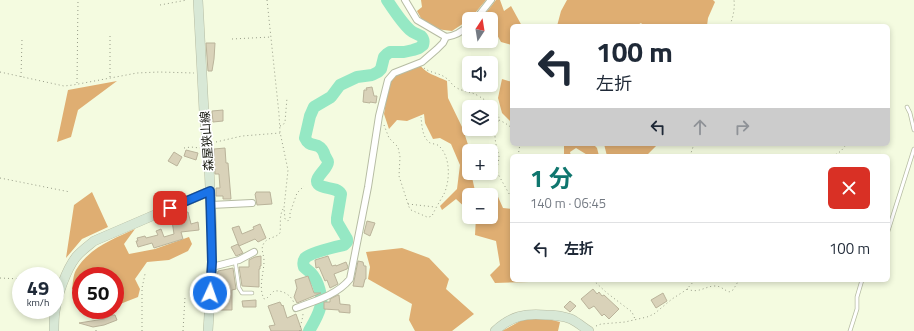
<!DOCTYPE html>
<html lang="ja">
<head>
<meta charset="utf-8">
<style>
	:root { --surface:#fff; --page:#f6f6f7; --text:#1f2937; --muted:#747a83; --line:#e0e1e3; --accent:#0f766e }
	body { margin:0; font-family:"Titillium Web","Noto Sans JP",sans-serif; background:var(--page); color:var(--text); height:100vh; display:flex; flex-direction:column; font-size:15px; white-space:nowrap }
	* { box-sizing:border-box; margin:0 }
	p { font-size:13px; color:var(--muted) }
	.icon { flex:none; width:22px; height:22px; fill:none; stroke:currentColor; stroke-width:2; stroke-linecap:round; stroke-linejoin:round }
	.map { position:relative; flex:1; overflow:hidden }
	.side { position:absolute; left:510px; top:154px; width:380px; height:128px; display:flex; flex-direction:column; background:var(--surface); border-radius:6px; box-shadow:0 2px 6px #0003 }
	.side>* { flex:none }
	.hud { position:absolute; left:510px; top:24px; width:380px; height:122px; border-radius:6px; box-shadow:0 2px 6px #0003; background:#fff; color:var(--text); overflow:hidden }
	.needle { width:26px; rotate:12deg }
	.controls { position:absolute; left:462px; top:12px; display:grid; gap:8px }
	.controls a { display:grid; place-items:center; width:36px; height:36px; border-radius:6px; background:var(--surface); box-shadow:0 2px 6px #0003; font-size:20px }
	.speed { position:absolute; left:12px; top:267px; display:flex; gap:8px; font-size:20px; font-weight:700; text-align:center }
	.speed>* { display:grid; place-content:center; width:52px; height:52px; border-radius:50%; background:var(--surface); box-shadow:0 2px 6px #0003; line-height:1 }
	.speed small { font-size:10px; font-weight:400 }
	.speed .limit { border:6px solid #d22; background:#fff; color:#111 }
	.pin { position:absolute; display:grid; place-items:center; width:34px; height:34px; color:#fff; margin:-17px; border-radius:8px; box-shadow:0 2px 6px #0006 }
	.me { position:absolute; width:44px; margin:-22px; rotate:3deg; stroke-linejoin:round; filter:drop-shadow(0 0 3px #0008) }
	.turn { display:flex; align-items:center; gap:14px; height:84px; padding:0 20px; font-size:18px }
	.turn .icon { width:52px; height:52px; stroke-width:2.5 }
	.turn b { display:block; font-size:28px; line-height:34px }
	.lanes { display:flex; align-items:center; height:38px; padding:0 20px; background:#0003; justify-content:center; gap:20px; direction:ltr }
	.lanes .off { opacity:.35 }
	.round { display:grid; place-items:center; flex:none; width:42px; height:42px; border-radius:6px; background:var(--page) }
	.summary { display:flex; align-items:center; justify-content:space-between; height:68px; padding:0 20px }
	h1 { font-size:24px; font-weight:700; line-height:30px; color:var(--accent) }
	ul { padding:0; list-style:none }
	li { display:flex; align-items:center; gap:12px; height:52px; padding:0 20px; border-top:1px solid var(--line) }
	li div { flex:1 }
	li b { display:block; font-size:15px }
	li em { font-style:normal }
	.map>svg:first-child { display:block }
	.forest { fill:#dfae72 }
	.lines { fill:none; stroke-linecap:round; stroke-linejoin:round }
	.river { stroke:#95e8c4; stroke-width:12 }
	.building { fill:#d9d2b9; stroke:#bab39a }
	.lane-casing { stroke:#b6bca3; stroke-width:4.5 }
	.street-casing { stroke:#b6bca3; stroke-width:8 }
	.secondary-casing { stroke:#b6bca3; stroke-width:10 }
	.path { stroke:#979c88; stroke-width:1; stroke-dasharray:1 3; stroke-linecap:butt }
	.lane { stroke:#fff; stroke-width:3 }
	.street { stroke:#fff; stroke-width:6 }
	.secondary { stroke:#d8e8d6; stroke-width:9 }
	.route-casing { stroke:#114b97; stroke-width:10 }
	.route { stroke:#1a73e8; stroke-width:7 }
	.labels { text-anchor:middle; stroke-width:3.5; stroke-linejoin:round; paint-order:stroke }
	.street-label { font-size:12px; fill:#16180f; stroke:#fff }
</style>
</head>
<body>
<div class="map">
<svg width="914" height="331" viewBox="0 0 914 331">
	<rect width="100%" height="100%" fill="#f4fbe0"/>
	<path class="forest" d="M421 0H486L470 19 452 31 436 29 422 20 417 11 422 7Z
		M496 0H500L504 11 511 6 522 26H512V45L501 42 491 24V19H488L485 14Z
		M567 0H713L715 2 708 18 707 26H644L641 23 636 26H557L561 11Z
		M420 65C426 74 437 76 447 81L448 98 463 129 470 151H469V173H471L476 195 495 190 503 208 512 209V280H533L529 282 495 283 490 275 500 265 496 241 475 235 476 217H491V195H469V211L456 199 442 210 440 206 457 189 460 165 451 144 440 138 433 139 425 123 424 114 407 121 397 120 389 129 384 114 388 87 390 80 397 75Z
		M502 79 512 82V123L502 113 498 98Z
		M117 81 78 110 71 137 57 142 68 90Z
		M564 144H593L597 148 599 156H589L576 148 570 152 571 156H564Z
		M604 144H658L646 156H607Z
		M92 192 108 227 82 239 66 258 74 205Z
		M135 229 124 244 129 254 155 249 189 237 192 244 188 251 169 260 147 262 135 279 140 289 138 297 115 306V276H81V289H72C73 283 73 275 76 270 89 248 113 239 135 229Z
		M402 248 429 258 449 279 446 289 474 314 452 331H415L409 320 412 304 368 279 370 267 366 252Z
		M524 319H548L560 322 558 331H502Z"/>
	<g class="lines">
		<path class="river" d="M309 331C313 324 318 316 320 308 324 299 318 280 311 273 309 271 306 269 304 267 303 264 303 261 305 258 312 252 335 247 344 245L347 242V239L337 222V218L341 194C336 186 324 190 318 184 313 178 328 169 328 162 328 160 326 158 325 156 324 152 322 148 318 146 312 144 308 145 305 138L310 116 314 107 331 97 340 85 357 77 372 75 378 72 381 69 384 57 387 54 390 52H404L413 50 419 48 423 45C424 42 424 39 421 36 418 34 413 33 410 30 402 23 393 9 387 0"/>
	</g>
	<path class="building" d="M206 43H215L214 59 212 71H208Z
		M372 87 374 96H377L376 103 370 102V103L363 102 364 90H367L366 88Z
		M223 110V121L213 122 212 111Z
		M225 148 226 163H228L231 199H223V196H216V188H220L219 174H215L214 149Z
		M186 150 198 153 196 160 184 156Z
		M174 152 182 157 177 166 168 161Z
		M256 192H270L272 204 257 205 255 194 256 193Z
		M188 212 191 224 198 222 199 230 181 232 183 239 154 248 152 243 138 247 136 241H138L137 238 145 236 146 238 158 235 156 231 161 229 164 237 174 234 172 221V219L175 218V214Z
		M367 221 375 223 370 236 364 233Z
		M260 224 266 238 258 242 255 239 239 246 243 253 236 256 231 247 238 244 239 246 232 228 239 226 242 234 254 229 253 227Z
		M261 256V266H260V269H259V287L242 286 239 267H249V260L255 257Z
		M328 256 332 266 336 265V266L346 262 348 267 347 269 334 274 338 284 330 288 327 280 325 281 319 267 316 268 315 260Z
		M358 261 363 262 364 266H366V279H365L363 287 353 286Z
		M233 268 236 289 232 290V310H215L217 284H219L217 277 218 271Z
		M308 276 314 293H321L297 303 294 297 297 288 295 280Z
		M593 289 597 294 599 292 602 296 604 295 619 309 609 319 604 314 602 316 594 306 589 309 581 299Z
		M663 293 667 301 656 308 651 300Z
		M338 295H339L340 304 350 305V313L339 312V310L324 309V302H330V299Z
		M256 300V307H243L242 301Z
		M570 301 576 306 570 312 564 307Z
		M280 302 282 306 283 305 287 318 296 314 302 331H271L269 326 275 325 268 306Z
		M112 315H115L117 320 104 325 93 327 79 323 104 319Z"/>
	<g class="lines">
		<g class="lane-casing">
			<path id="lane" d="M907 107 910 113 914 130
				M888 231 914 149
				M235 260 239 288 242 293H252
				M850 331 857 309V297L862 280"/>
		</g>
		<g class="street-casing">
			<path id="street" d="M405 0 417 20 446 37C454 36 463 31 469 25
				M476 19 491 0
				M211 205 252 203
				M212 267 239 260 254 252
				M296 308C315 301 337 295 350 279L368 187 379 116 388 80 394 73 422 62 437 49 443 43 446 37"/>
		</g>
		<g class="secondary-casing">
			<path id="secondary" d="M198 0 204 112 209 165 212 233V267L208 331
				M54 331C54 325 54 318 55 312 57 296 66 270 76 257 81 251 88 246 94 241L210 191
				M495 331C511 316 525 313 546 315 554 315 563 316 571 319 577 322 583 327 589 331"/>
		</g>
		<path class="path" d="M267 0 279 114 280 132 288 170 284 208 285 219 288 221 290 218V213L297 193 304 186
			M160 5 187 0
			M730 25C733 17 735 9 734 0
			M232 39 271 37
			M424 68C430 73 440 73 446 78 451 81 452 86 457 88 462 91 467 91 472 93 481 96 496 107 499 117 499 119 495 130 495 135 495 142 497 149 499 156 499 162 496 168 498 174L512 199
			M0 72 64 86 73 85 137 73 159 72 194 73
			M21 77 22 39
			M110 77V33
			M77 83 78 0
			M499 120 505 123 512 128
			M384 125 389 138 398 147 400 157 399 176 409 207 411 210 427 217H429L432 216C435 209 440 201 444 194 450 181 451 157 439 146 437 144 433 144 430 143 422 137 422 126 421 117
			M280 126 283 125 285 122 287 98
			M216 142 242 136 280 133
			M184 148 191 147 200 148
			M518 156 520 144
			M690 156 693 147 698 144
			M832 156C837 155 844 149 846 144
			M0 178 70 192
			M408 204 435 207
			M283 209C279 216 281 225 280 233 276 238 268 237 264 243 260 249 264 254 264 261 264 273 258 287 264 299L267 298 274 291C283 290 291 295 294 303
			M0 278 21 279
			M593 280 607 293 632 312 635 319
			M687 289C699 294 705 286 715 286 721 286 724 290 729 292L733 290 739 280
			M596 326 601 324 625 322 647 317 654 314 672 299 686 290 695 280
			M96 330V331
			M142 331V288L145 274
			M183 331 185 297
			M300 331C300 325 303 319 303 313"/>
		<use href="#lane" class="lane"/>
		<use href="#street" class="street"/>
		<use href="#secondary" class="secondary"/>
	</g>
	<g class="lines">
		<g class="route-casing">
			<path id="route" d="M170 208 210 191 212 262 210 293"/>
		</g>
		<use href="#route" class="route"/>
	</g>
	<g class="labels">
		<g class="street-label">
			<text transform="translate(207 141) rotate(-94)" y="4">森屋狭山線</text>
		</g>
	</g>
</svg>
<div class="controls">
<a><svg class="needle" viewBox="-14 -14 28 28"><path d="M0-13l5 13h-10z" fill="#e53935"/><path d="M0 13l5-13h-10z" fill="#747a83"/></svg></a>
<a><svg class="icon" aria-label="sound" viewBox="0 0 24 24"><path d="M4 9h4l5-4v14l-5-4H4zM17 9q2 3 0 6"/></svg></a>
<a><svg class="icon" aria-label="layers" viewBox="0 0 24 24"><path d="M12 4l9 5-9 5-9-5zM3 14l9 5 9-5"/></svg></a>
<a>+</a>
<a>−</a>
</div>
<div class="speed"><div>49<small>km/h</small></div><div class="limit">50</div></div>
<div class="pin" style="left:170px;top:208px;background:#d93025"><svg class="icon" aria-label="arrive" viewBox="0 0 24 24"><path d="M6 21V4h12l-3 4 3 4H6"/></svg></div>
<svg class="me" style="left:210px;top:293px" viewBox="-20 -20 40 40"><circle r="17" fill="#1a73e8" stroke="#fff" stroke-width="3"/><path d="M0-11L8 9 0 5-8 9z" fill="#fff"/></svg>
<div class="hud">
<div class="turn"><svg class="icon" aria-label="left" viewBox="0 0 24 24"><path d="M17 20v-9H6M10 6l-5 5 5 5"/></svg><div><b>100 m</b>左折</div></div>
<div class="lanes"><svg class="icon" aria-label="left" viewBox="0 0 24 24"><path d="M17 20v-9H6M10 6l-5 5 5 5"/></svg><svg class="icon off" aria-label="ahead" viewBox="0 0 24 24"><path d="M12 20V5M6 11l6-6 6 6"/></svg><svg class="icon off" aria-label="right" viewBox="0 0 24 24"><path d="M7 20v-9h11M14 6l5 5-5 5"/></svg></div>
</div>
<section class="side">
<div class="summary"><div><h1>1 分</h1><p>140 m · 06:45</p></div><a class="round" style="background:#d93025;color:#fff"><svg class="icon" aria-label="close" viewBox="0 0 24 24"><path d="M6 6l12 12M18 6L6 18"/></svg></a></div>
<ul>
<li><svg class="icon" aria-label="left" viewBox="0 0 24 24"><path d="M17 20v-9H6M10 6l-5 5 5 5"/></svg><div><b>左折</b></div><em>100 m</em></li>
</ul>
</section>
</div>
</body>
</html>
